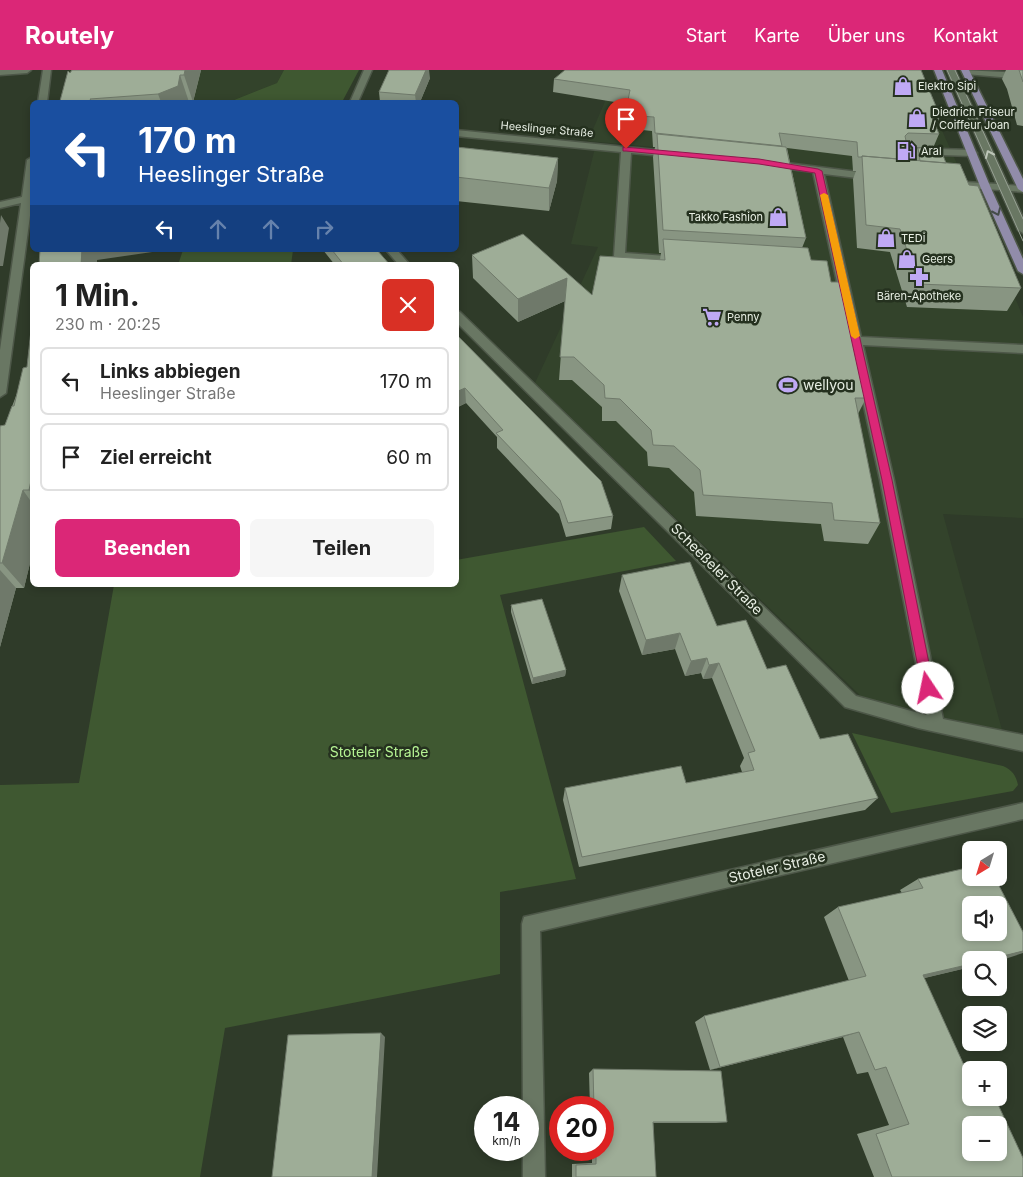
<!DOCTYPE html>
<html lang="de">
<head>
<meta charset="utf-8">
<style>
	:root { --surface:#fff; --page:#f6f6f6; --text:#222; --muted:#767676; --line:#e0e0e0; --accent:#db2777 }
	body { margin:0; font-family:Inter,sans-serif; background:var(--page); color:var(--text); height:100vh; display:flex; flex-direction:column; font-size:19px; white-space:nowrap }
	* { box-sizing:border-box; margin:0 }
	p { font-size:16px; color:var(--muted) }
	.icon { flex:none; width:28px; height:28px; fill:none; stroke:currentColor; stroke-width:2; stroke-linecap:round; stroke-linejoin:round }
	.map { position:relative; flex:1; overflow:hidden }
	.panel { position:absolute; left:30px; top:192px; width:429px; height:325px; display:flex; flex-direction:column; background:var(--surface); border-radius:8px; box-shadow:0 2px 8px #0003 }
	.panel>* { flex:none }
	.banner { position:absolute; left:30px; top:30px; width:429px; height:152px; border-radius:8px; box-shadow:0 2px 8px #0003; background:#1a4fa0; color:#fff; overflow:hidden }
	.needle { width:32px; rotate:218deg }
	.tools { position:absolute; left:962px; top:771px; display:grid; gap:10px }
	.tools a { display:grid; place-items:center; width:45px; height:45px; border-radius:8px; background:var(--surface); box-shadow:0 2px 8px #0003; font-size:25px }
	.speed { position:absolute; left:474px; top:1026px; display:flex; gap:10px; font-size:25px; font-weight:700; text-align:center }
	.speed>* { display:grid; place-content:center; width:65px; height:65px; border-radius:50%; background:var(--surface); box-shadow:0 2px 8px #0003; line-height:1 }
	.speed small { font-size:12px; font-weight:400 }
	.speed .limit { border:8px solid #d22; background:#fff; color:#111 }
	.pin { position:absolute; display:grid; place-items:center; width:42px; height:42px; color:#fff; margin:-51px -21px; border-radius:50% 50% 50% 0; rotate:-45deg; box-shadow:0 0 5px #0007 }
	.pin .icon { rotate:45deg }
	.me { position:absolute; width:55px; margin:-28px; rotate:349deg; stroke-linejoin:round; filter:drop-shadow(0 0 4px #0008) }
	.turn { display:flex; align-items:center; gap:18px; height:105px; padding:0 25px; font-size:22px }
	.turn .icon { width:65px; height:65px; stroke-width:2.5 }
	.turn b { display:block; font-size:35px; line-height:42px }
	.lanes { display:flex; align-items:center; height:48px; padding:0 25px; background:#0003; justify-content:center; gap:25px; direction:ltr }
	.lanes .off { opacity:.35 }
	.round { display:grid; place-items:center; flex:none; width:52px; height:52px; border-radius:8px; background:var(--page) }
	.overview { display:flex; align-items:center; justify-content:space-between; height:85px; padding:0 25px }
	h1 { font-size:30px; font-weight:700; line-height:38px }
	.primary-button { display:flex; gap:10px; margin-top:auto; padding:10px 25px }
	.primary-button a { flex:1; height:58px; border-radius:8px; background:var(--accent); color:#fff; font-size:20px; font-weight:700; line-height:58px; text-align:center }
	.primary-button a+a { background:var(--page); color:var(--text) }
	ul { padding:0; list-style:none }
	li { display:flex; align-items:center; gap:15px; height:68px; margin:0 10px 8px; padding:0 15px; border:2px solid var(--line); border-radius:8px }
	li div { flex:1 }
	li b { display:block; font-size:19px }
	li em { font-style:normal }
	header { display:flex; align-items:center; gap:30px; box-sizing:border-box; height:70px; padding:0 25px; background:var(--accent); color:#fff }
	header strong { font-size:24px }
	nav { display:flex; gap:28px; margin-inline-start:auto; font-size:18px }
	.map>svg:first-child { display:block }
	.built { fill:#33432b }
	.green { fill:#3f5831 }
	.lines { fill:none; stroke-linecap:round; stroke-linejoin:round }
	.minor-casing { stroke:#4d5748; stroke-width:3 }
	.major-casing { stroke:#4d5748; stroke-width:3 }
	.minor { fill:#697763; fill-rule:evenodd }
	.major { fill:#918caa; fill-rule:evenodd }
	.tram { stroke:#96a092; stroke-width:1 }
	.wall { fill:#889582 }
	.shaded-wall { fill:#6f796a }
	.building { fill:#9ead97; stroke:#6f796a; fill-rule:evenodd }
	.oneway { stroke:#bcc5b7 }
	.oneway2 { stroke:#454c49 }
	.route { fill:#db2777; stroke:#8e194d }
	.slow { fill:#f59e0b }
	.labels { text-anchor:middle; stroke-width:5; stroke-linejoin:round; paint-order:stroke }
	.far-poi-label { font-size:11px; fill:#e8efe4; stroke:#25311f; text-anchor:start }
	.far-street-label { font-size:11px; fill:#e8efe4; stroke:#25311f }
	.poi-label { font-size:14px; fill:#e8efe4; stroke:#25311f; text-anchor:start }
	.street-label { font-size:14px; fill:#e8efe4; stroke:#25311f }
	.park-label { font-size:14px; fill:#b5f393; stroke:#25311f }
</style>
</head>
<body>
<header>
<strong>Routely</strong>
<nav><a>Start</a><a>Karte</a><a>Über uns</a><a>Kontakt</a></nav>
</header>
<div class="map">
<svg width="1023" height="1107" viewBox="0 0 1023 1107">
	<rect width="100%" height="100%" fill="#2f3b29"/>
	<path class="built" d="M69 0H284L277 13 229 32H63Z
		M615 8 698 81 588 71Z
		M770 37 939 54 982 149 1023 247V448L943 444 1002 660 867 632 535 313 598 177 571 174 596 74 768 91Z"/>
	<path class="green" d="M284 0H359L342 32H229L277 13Z
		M183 180H293L291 195H178Z
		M644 457 676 491 500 525 576 809 500 822V904L225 958 200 1107H0V715L79 713 114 515H456V490Z
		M852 663 1003 696C1012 700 1016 705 1018 715L1013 721 891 743Z"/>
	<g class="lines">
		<g class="minor-casing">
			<path id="minor" d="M0 0H31L27 3 0 5Z
				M43 0H51L47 32H38Z
				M364 0H372L358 32H350Z
				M947 0H955L1008 115 1023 116V122L1011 121 1023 148V163L1018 160 1000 120 950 117 945 114 950 111 997 114Z
				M962 0 1023 3V9L966 4 963 3Z
				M456 60 676 82 678 84 673 87 631 83 625 183 680 187 685 190 680 193 619 189 614 186 621 82 456 66Z
				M906 78 972 80 977 83 972 86 911 84 914 98 909 101 904 98 901 81Z
				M32 87V131L6 323 0 327V280L21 133 0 138V132L22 127 27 90Z
				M771 91 874 104 879 107 874 110 824 104 861 267 1023 275V283L863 275 894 410 943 649 1023 665V681L918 658 845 637 456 252V241L460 242 856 626 926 645 880 410 813 102 768 96 766 94Z
				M386 180H397L410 195H399Z
				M1023 733V749L540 861 545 1107H523V1080H528V1038H523L522 854 524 847Z"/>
		</g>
		<g class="major-casing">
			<path id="major" d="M934 0H942L990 116 1023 189V204L1018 201 980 116Z
				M961 0H969L1023 109V122L1018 119Z"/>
		</g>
		<use href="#minor" class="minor"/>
		<use href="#major" class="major"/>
		<path class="tram" d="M947 0 1023 171
			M955 0 1023 149"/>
	</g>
	<path class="wall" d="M72 0H201L193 32H60V31Z
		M999 0H1023V56L1017 55 1007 19 1002 9 1006 0Z
		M430 8 420 32H380L379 22Z
		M554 9 940 46 936 56 939 64 933 78 907 77 910 90 915 91 914 86 918 78 946 93 969 115 1021 218 1007 241 907 237 890 182 857 178 853 109 856 101H853L852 86 787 78 806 168 802 178 811 190 831 212 866 328 858 344 880 453 868 474 824 471 821 454 696 446 694 422 669 398 648 396 647 382 616 351H602V337L572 310H559L565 231 518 252 473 208 472 185 592 225 660 190 661 183H659L653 87 655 77H653L652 61 623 58 625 45 627 34 553 22Z
		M456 77 558 88 557 111 549 141 456 131Z
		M323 180H377L390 195H335Z
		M32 251V485L24 518H16L0 577V356L5 355 27 297Z
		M456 264 613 446 611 459 566 467 559 444 497 378V367L466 333 456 338Z
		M622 505 717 556 767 599 820 669 878 728 865 740 579 797 563 730 565 718 686 713 742 702 740 696 744 688 712 608 703 609 701 603 685 606 675 579 642 585 619 521Z
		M511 535 566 600 565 606 532 614 511 542Z
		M918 809 1008 888 924 908 967 1003 971 1002V1028L1023 1107H874L857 1064 889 1055 868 1002 857 1004 843 967 710 1000 695 952 704 946 849 911 824 847 838 837 902 823 900 820Z
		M593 999 727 1052 716 1053H653L656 1107H572V1094L592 1093V1080H602V1038H590L589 1003Z"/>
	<path class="shaded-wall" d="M185 0H201L193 32 184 5Z
		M426 0H429L430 8 420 32H416L415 25Z
		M180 5 189 32H161L158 24Z
		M940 46 934 60 932 48Z
		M558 88 557 111 549 141V118Z
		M1 145 9 158 3 196H0V153Z
		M82 180H166L97 190V195H81Z
		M567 208 565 231 518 252V229Z
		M465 318 466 333 456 338V322Z
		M32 406V425L29 420Z
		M23 420 32 433V485L24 518 2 493Z
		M0 500 16 518 0 577Z
		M680 563 675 579 642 585 646 570Z
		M707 588 701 603 685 606 691 591Z
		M719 593 712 608 703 609 709 595Z
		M566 600 565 606 532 614 533 608Z
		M1023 881V883L1008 888 999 890H987Z
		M971 894V897L904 913 923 905Z
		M859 962 843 967 710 1000 720 997Z
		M381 963 385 967 377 1107H372Z"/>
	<path class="building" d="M72 0H185L184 5H180L178 16 158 24 90 29 92 32H62L63 31H60L68 1 70 3Z
		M389 0H426L415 25 379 22Z
		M565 0H921L940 46 932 48 939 64 908 63 905 66 910 90 862 86V87H858L857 72 779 63 782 76 655 63 654 47 625 45 630 20 554 9Z
		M1019 0H1023V12Z
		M657 64 786 77 806 168 663 160Z
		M456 77 558 88 549 118 456 107Z
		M918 78H940L946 93 920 91Z
		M862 86 960 94 969 115 978 116 1021 218 918 214 900 159 866 155Z
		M523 164 592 225 600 186 665 190 663 169 808 178 811 190 827 191 831 212H841L866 328H855L880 453 834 450 832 433 703 425 700 400 674 376 653 375 651 360 620 329 605 328 604 315 574 287H560L567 208 518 229 472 185Z
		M40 180H82L81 195H39Z
		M332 180H377L390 195H344Z
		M32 251V406L29 420H23L2 493H0V356L5 355 12 336H14L23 298 27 297Z
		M456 264 601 411 613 446 568 453 560 430 496 363 503 360 465 318 456 322Z
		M690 492 717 556 746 550 767 599 786 595 820 669 848 664 878 728 582 787 565 718 681 696 686 713 754 700 748 683 755 681 719 593 709 595 707 588 691 591 680 563 646 570 622 505Z
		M542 529 566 600 533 608 511 535Z
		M971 797V808H995L1023 862V881L987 890H971V894L923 905 968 1004H971V1028H995L1023 1088V1107H892L876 1064 909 1054 886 997 875 1000 859 962 720 997 704 946 866 906 838 837 923 818 918 809ZM971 835H999V862H971ZM971 1055H999V1082H971Z
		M381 963 372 1107H272L288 965Z
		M593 999 721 1001 727 1052H653L656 1107H576V1095L596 1094V1080H602V1038H594Z"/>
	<defs><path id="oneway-chevron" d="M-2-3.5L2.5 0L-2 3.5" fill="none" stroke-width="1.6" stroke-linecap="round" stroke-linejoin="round" transform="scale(1.25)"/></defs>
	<use class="oneway" href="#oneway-chevron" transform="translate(989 84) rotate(-114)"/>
	<use class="oneway2" href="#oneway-chevron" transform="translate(997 142) rotate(66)"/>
	<path class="route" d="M623 77 759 89 818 99 822 101 892 410 934 618 932 622 928 623 924 622 922 618 882 410 815 103 759 94 626 81H623Z"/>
	<path class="slow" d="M824 123 828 125 860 266 855 269 851 266 820 125Z"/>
	<defs>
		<g id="shop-bare" transform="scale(1.5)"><path d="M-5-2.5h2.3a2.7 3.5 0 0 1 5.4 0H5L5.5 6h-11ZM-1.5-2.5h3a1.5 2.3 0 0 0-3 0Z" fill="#bfa9f4" stroke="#25311f" stroke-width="2.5" paint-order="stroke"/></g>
		<g id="fuel-bare" transform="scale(1.5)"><path d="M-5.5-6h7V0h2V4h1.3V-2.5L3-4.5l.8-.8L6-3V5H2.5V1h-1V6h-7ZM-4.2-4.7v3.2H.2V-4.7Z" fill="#bfa9f4" stroke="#25311f" stroke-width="2.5" paint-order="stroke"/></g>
		<g id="pharmacy-bare" transform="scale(1.5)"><path d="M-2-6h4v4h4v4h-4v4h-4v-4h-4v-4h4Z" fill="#bfa9f4" stroke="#25311f" stroke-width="2.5" paint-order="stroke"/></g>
		<g id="supermarket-bare" transform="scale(1.5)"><path d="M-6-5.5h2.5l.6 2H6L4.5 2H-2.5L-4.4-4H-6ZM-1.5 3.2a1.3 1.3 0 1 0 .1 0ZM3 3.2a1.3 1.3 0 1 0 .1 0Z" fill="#bfa9f4" stroke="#25311f" stroke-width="2.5" paint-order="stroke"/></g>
		<g id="stadium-bare" transform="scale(1.5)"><path d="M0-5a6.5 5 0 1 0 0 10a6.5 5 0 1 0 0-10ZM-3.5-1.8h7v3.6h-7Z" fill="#bfa9f4" stroke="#25311f" stroke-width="2.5" paint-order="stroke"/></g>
	</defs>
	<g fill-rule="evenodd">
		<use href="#shop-bare" x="903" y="16"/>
		<use href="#shop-bare" x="917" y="48"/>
		<use href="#fuel-bare" x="906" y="81"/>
		<use href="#shop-bare" x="778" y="147"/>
		<use href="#shop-bare" x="886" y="168"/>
		<use href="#shop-bare" x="907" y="189"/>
		<use href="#pharmacy-bare" x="919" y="207"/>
		<use href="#supermarket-bare" x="712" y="247"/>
		<use href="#stadium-bare" x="788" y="315"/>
	</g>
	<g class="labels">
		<g class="far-poi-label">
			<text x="918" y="20">Elektro Sipi</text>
			<text x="932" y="46">Diedrich Friseur<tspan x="932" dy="13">/ Coiffeur Joan</tspan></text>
			<text x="921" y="85">Aral</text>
			<text x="763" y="151" text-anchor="end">Takko Fashion</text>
			<text x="901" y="172">TEDi</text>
			<text x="922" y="193">Geers</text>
			<text x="919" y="230" text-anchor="middle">Bären-Apotheke</text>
			<text x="727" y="251">Penny</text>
		</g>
		<g class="far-street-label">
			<text transform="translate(547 59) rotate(5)" y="4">Heeslinger Straße</text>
		</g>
		<g class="poi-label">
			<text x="803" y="320">wellyou</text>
		</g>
		<g class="street-label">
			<text transform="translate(717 499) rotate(45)" y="5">Scheeßeler Straße</text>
			<text transform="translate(777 797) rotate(-13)" y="5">Stoteler Straße</text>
		</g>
		<g class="park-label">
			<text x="379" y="687">Stoteler Straße</text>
		</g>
	</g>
</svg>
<div class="tools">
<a><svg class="needle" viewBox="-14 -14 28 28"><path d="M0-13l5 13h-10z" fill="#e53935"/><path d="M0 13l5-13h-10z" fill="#767676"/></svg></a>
<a><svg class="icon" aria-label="sound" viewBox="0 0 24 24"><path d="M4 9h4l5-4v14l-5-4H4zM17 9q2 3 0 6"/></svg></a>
<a><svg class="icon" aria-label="search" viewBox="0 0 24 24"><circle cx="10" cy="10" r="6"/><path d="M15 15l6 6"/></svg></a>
<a><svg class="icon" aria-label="layers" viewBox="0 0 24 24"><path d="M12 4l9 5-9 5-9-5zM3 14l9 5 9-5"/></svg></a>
<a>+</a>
<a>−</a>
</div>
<div class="speed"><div>14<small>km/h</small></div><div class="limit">20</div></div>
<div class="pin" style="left:626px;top:79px;background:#d93025"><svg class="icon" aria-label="arrive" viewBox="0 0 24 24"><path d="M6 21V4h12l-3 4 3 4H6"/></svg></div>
<svg class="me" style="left:928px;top:618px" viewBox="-20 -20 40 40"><circle r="19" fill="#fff"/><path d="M0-13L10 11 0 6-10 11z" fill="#db2777"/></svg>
<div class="banner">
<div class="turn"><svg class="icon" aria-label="left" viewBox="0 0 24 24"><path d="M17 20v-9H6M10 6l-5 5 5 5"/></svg><div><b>170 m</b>Heeslinger Straße</div></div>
<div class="lanes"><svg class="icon" aria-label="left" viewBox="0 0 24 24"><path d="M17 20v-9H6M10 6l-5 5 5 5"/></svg><svg class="icon off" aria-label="ahead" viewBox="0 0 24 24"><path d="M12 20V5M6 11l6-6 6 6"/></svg><svg class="icon off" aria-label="ahead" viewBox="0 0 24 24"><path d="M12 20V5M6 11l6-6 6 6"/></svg><svg class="icon off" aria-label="right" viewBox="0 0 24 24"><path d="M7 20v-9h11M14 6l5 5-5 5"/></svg></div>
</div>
<section class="panel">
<div class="overview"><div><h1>1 Min.</h1><p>230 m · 20:25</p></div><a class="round" style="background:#d93025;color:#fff"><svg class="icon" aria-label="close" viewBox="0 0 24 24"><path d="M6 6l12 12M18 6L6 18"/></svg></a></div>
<ul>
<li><svg class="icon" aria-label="left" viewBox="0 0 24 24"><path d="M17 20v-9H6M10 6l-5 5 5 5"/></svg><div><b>Links abbiegen</b><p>Heeslinger Straße</p></div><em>170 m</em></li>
<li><svg class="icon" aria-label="arrive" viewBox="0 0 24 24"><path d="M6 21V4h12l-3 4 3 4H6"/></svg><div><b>Ziel erreicht</b></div><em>60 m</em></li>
</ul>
<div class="primary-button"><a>Beenden</a><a>Teilen</a></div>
</section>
</div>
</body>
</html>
